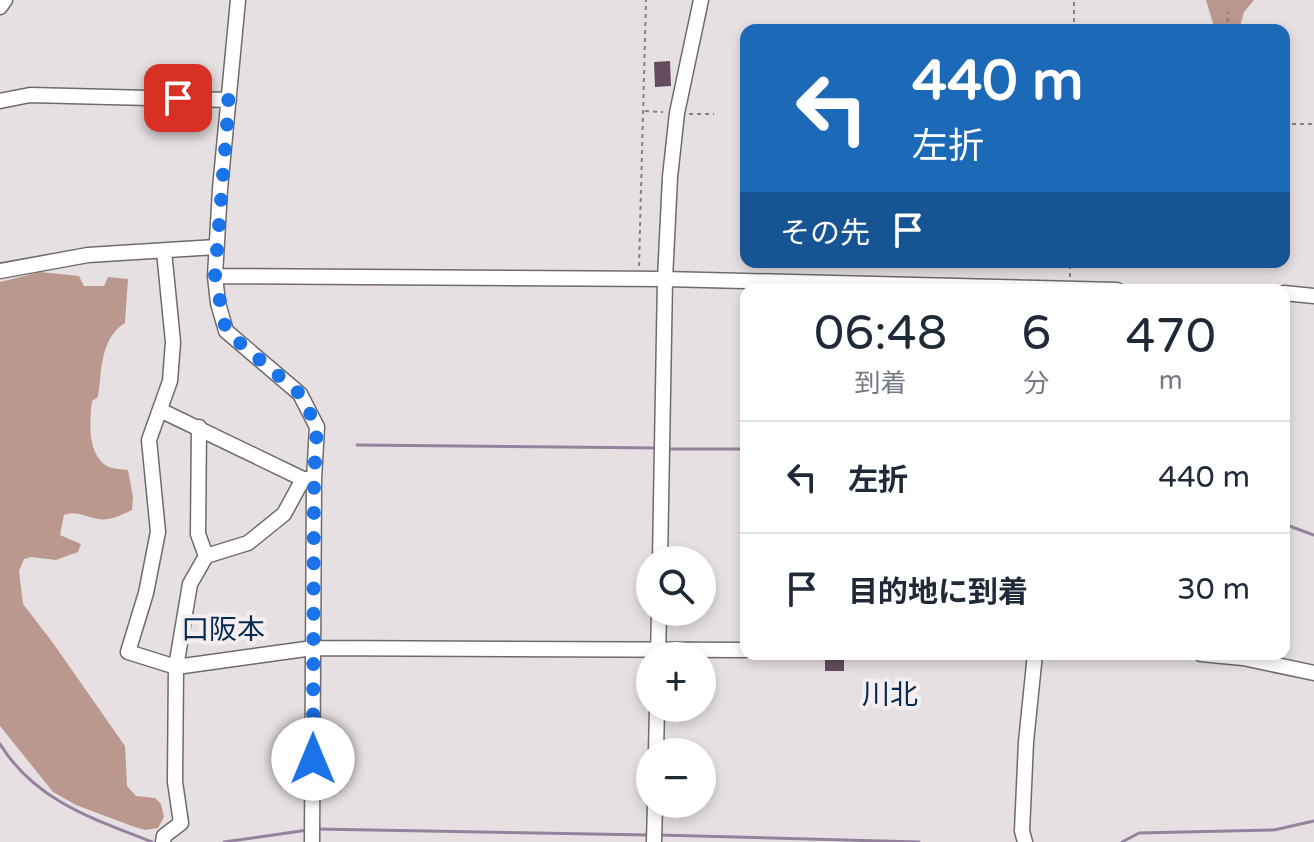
<!DOCTYPE html>
<html lang="ja">
<head>
<meta charset="utf-8">
<style>
	:root { --surface:#fff; --page:#f6f6f7; --text:#1f2937; --muted:#747a83; --line:#e0e1e3 }
	body { margin:0; font-family:"Varela Round","Noto Sans JP",sans-serif; background:var(--page); color:var(--text); height:100vh; display:flex; flex-direction:column; font-size:30px; white-space:nowrap }
	* { box-sizing:border-box; margin:0 }
	p { font-size:26px; color:var(--muted) }
	.icon { flex:none; width:44px; height:44px; fill:none; stroke:currentColor; stroke-width:2; stroke-linecap:round; stroke-linejoin:round }
	.map { position:relative; flex:1; overflow:hidden }
	.sheet { position:absolute; left:740px; top:284px; width:550px; height:376px; display:flex; flex-direction:column; background:var(--surface); border-radius:16px; box-shadow:0 4px 12px #0003 }
	.sheet>* { flex:none }
	.hud { position:absolute; left:740px; top:24px; width:550px; height:244px; border-radius:16px; box-shadow:0 4px 12px #0003; background:#1c69b8; color:#fff; overflow:hidden }
	.controls { position:absolute; left:636px; top:546px; display:grid; gap:16px }
	.controls a { display:grid; place-items:center; width:80px; height:80px; border-radius:50%; background:var(--surface); box-shadow:0 4px 12px #0003; font-size:40px }
	.pin { position:absolute; display:grid; place-items:center; width:68px; height:68px; color:#fff; margin:-34px; border-radius:16px; box-shadow:0 4px 12px #0006 }
	.me { position:absolute; width:88px; margin:-44px; rotate:0deg; stroke-linejoin:round; filter:drop-shadow(0 0 6px #0008) }
	.turn { display:flex; align-items:center; gap:28px; height:168px; padding:0 40px; font-size:36px }
	.turn .icon { width:104px; height:104px; stroke-width:2.5 }
	.turn b { display:block; font-size:56px; line-height:68px }
	.then { display:flex; align-items:center; height:76px; padding:0 40px; background:#0003; gap:16px; font-size:30px }
	.eta { display:flex; justify-content:space-evenly; align-items:center; height:136px; text-align:center }
	.eta b { font-size:48px; font-weight:600; line-height:56px }
	ul { padding:0; list-style:none }
	li { display:flex; align-items:center; gap:24px; height:112px; padding:0 40px; border-top:2px solid var(--line) }
	li div { flex:1 }
	li b { display:block; font-size:30px }
	li em { font-style:normal }
	.map>svg:first-child { display:block }
	.forest { fill:#bb988e }
	.lines { fill:none; stroke-linecap:round; stroke-linejoin:round }
	.stream { stroke:#95839e; stroke-width:3 }
	.building { fill:#644b5e }
	.minor-casing { stroke:#706a6c; stroke-width:17 }
	.path { stroke:#868284; stroke-width:2; stroke-dasharray:4 4; stroke-linecap:butt }
	.minor { stroke:#fff; stroke-width:14 }
	.route { stroke:#1a73e8; stroke-width:14; stroke-dasharray:0 25.2 }
	.labels { text-anchor:middle; stroke-width:8; stroke-linejoin:round; paint-order:stroke }
	.quarter-label { font-size:28px; fill:#062b51; stroke:#f5eef0 }
</style>
</head>
<body>
<div class="map">
<svg width="1314" height="842" viewBox="0 0 1314 842">
	<rect width="100%" height="100%" fill="#e7e0e3"/>
	<path class="forest" d="M1206 0H1254L1244 12 1239 30H1215Z
		M40 272 79 276 84 286H104L108 277 128 279 125 323C100 338 102 371 98 397L92 401C90 421 86 455 109 467 114 469 122 469 128 470L133 497 132 510C122 515 110 521 98 519 85 517 77 510 64 515L60 535 81 544 78 552 56 560 31 557 24 559 19 571 23 604 53 643 125 746 127 786 136 796 155 798 161 804 164 817 158 828 145 830 132 826 76 805 53 792 0 726V282Z"/>
	<g class="lines">
		<path class="stream" d="M357 445 658 448
			M665 449H746
			M1284 524 1314 535
			M0 744C35 801 94 819 152 842
			M315 829 648 835
			M659 835 919 842
			M224 842 308 830
			M1122 842 1139 833 1274 830 1314 821"/>
	</g>
	<path class="building" d="M670 61 671 86 655 87 654 62Z
		M825 659H844V671H825Z"/>
	<g class="lines">
		<g class="minor-casing">
			<path id="minor" d="M238 0 220 189 215 276 218 303 226 331 300 394 317 427 314 479 312 842
				M0 7 5 0
				M0 101 30 95 229 100
				M164 251 173 342 170 381 149 440 158 532 146 593 128 652 176 667 313 648 746 650
				M0 271 88 255 216 247
				M215 276 665 279 1117 290
				M1284 293 1314 296
				M162 411 303 479H313
				M199 427 198 534 206 556
				M660 560 665 279 670 177 677 113 701 0
				M1201 654 1243 658 1314 673
				M658 656 659 612
				M656 752 657 708
				M163 842 164 836 181 823 175 782 176 667 190 584 206 556 248 543 284 514 303 479
				M654 842 655 804
				M1025 842 1022 831 1026 742 1035 654"/>
		</g>
		<path class="path" d="M1074 30V0
			M1227 30 1228 12
			M645 111 663 112
			M689 114H714
			M1284 124H1314
			M639 266 646 0
			M1070 277V262"/>
		<use href="#minor" class="minor"/>
	</g>
	<g class="lines">
		<path class="route" d="M178 98 229 100 215 276 226 331 300 394 317 427 314 479 313 759"/>
	</g>
	<g class="labels">
		<g class="quarter-label">
			<text x="223" y="639">口阪本</text>
			<text x="890" y="704">川北</text>
		</g>
	</g>
</svg>
<div class="controls">
<a><svg class="icon" aria-label="search" viewBox="0 0 24 24"><circle cx="10" cy="10" r="6"/><path d="M15 15l6 6"/></svg></a>
<a>+</a>
<a>−</a>
</div>
<div class="pin" style="left:178px;top:98px;background:#d93025"><svg class="icon" aria-label="arrive" viewBox="0 0 24 24"><path d="M6 21V4h12l-3 4 3 4H6"/></svg></div>
<svg class="me" style="left:313px;top:759px" viewBox="-20 -20 40 40"><circle r="19" fill="#fff"/><path d="M0-13L10 11 0 6-10 11z" fill="#1a73e8"/></svg>
<div class="hud">
<div class="turn"><svg class="icon" aria-label="left" viewBox="0 0 24 24"><path d="M17 20v-9H6M10 6l-5 5 5 5"/></svg><div><b>440 m</b>左折</div></div>
<div class="then">その先<svg class="icon" aria-label="arrive" viewBox="0 0 24 24"><path d="M6 21V4h12l-3 4 3 4H6"/></svg></div>
</div>
<section class="sheet">
<div class="eta">
<div><b>06:48</b><p>到着</p></div>
<div><b>6</b><p>分</p></div>
<div><b>470</b><p>m</p></div>
</div>
<ul>
<li><svg class="icon" aria-label="left" viewBox="0 0 24 24"><path d="M17 20v-9H6M10 6l-5 5 5 5"/></svg><div><b>左折</b></div><em>440 m</em></li>
<li><svg class="icon" aria-label="arrive" viewBox="0 0 24 24"><path d="M6 21V4h12l-3 4 3 4H6"/></svg><div><b>目的地に到着</b></div><em>30 m</em></li>
</ul>
</section>
</div>
</body>
</html>
